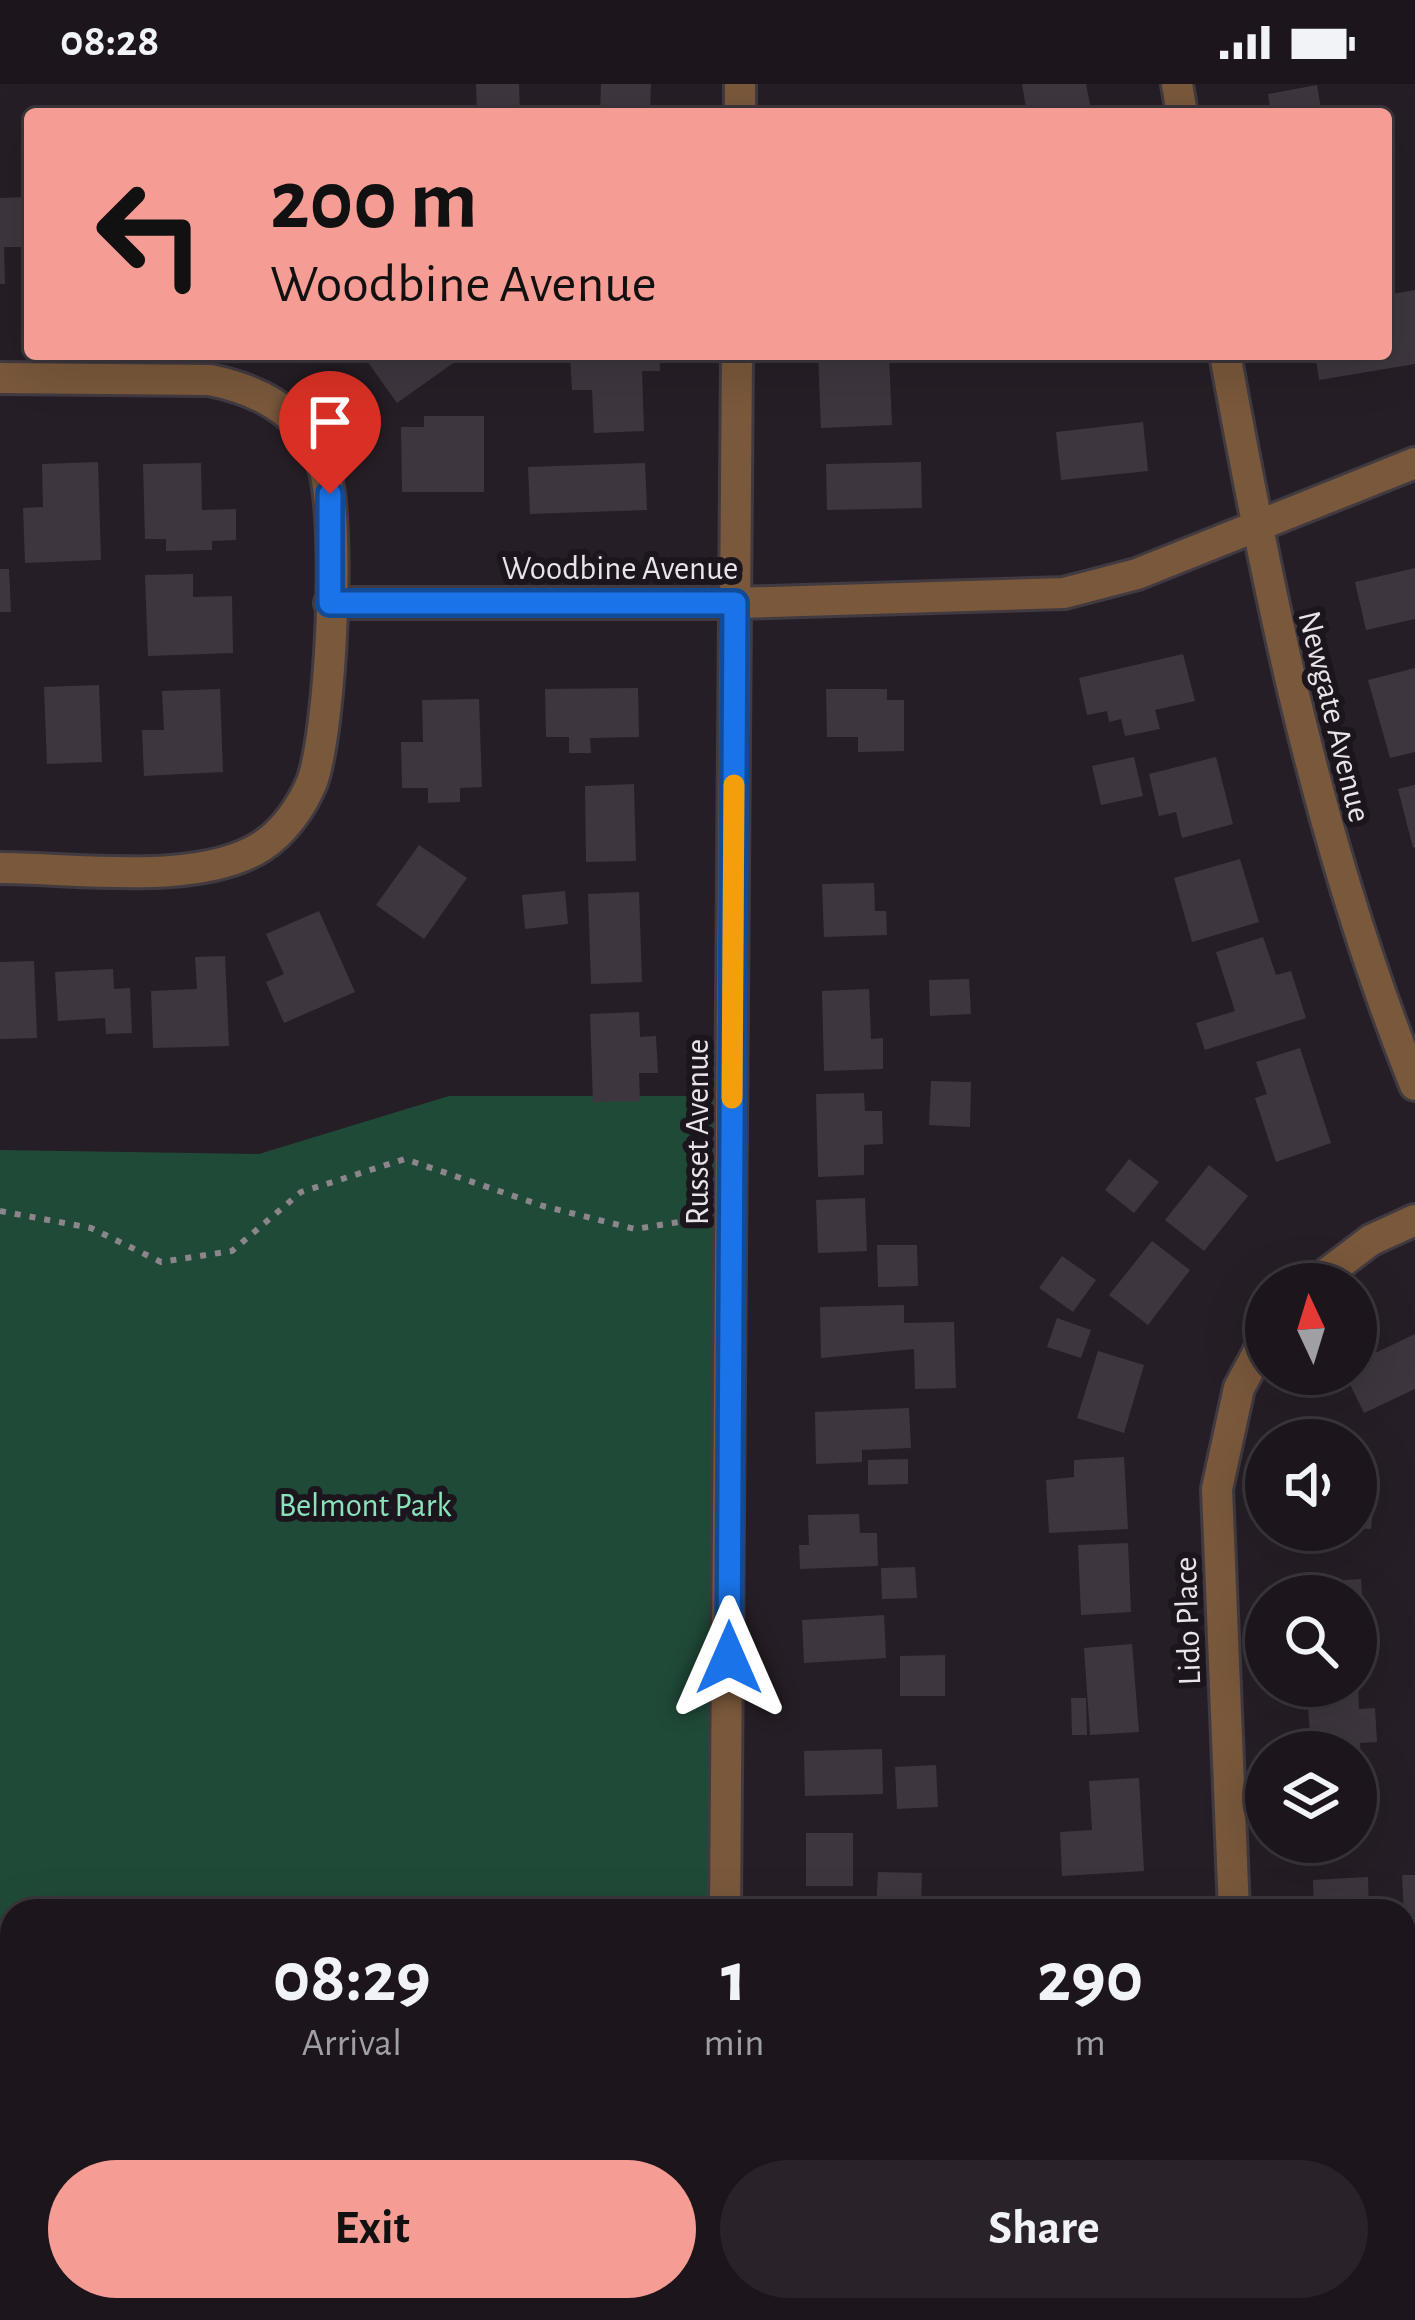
<!DOCTYPE html>
<html lang="en">
<head>
<meta charset="utf-8">
<style>
	:root { --surface:#1c161c; --page:#292329; --text:#f1f3f6; --muted:#a09fa3; --line:#3a353b; --accent:#f59c94 }
	body { margin:0; font-family:"Alegreya Sans",sans-serif; background:var(--page); color:var(--text); height:100vh; display:flex; flex-direction:column; font-size:45px; white-space:nowrap }
	* { box-sizing:border-box; margin:0 }
	p { font-size:39px; color:var(--muted) }
	.icon { flex:none; width:66px; height:66px; fill:none; stroke:currentColor; stroke-width:2; stroke-linecap:round; stroke-linejoin:round }
	.map { position:relative; flex:1; overflow:hidden }
	.side { position:absolute; left:0px; top:1815px; width:1416px; height:423px; display:flex; flex-direction:column; background:var(--surface); border-radius:36px 36px 0 0; box-shadow:0 12px 48px #0002,0 0 0 3px var(--line) }
	.side>* { flex:none }
	.top-card { position:absolute; left:24px; top:24px; width:1368px; height:252px; border-radius:12px; box-shadow:0 12px 48px #0002,0 0 0 3px var(--line); background:#f59c94; color:#111; overflow:hidden }
	.needle { width:78px; rotate:356deg }
	.tools { position:absolute; left:1245px; top:1179px; display:grid; gap:24px }
	.tools a { display:grid; place-items:center; width:132px; height:132px; border-radius:50%; background:var(--surface); box-shadow:0 12px 48px #0002,0 0 0 3px var(--line); font-size:60px }
	.pin { position:absolute; display:grid; place-items:center; width:102px; height:102px; color:#fff; margin:-123px -51px; border-radius:50% 50% 50% 0; rotate:-45deg; box-shadow:0 0 12px #0007 }
	.pin .icon { rotate:45deg }
	.me { position:absolute; width:132px; margin:-66px; rotate:0deg; stroke-linejoin:round; filter:drop-shadow(0 0 9px #0008) }
	.turn { display:flex; align-items:center; gap:42px; height:252px; padding:0 48px; font-size:54px }
	.turn .icon { width:156px; height:156px; stroke-width:2.5 }
	.turn b { display:block; font-size:84px; line-height:102px }
	.eta { display:flex; justify-content:space-evenly; align-items:center; height:204px; text-align:center }
	.eta b { font-size:72px; font-weight:700; line-height:84px }
	.cta { display:flex; gap:24px; margin-top:auto; padding:24px 48px }
	.cta a { flex:1; height:138px; border-radius:72px; background:var(--accent); color:#111; font-size:48px; font-weight:700; line-height:138px; text-align:center }
	.cta a+a { background:var(--page); color:var(--text) }
	.status { display:flex; justify-content:space-between; align-items:center; height:84px; padding:0 60px; background:var(--surface); direction:ltr }
	.status svg { height:33px; fill:currentColor }
	.map>svg:first-child { display:block }
	.green { fill:#204a38 }
	.building { fill:#3e363f }
	.lines { fill:none; stroke-linecap:round; stroke-linejoin:round }
	.service-casing { stroke:#413a41; stroke-width:24 }
	.minor-casing { stroke:#413a41; stroke-width:36 }
	.path { stroke:#8c868c; stroke-width:6; stroke-dasharray:6 9; stroke-linecap:butt }
	.service { stroke:#79583b; stroke-width:18 }
	.minor { stroke:#79583b; stroke-width:30 }
	.route-casing { stroke:#114b97; stroke-width:30 }
	.route { stroke:#1a73e8; stroke-width:21 }
	.slow { stroke:#f59e0b; stroke-width:21 }
	.labels { text-anchor:middle; stroke-width:12; stroke-linejoin:round; paint-order:stroke }
	.street-label { font-size:33px; fill:#e9e4e9; stroke:#1c151d }
	.park-label { font-size:33px; fill:#8ae4bb; stroke:#1c151d }
</style>
</head>
<body>
<div class="status"><b>08:28</b><svg viewBox="0 0 49 12"><path d="M0 12V9h3v3zM5 12V6h3v6zM10 12V3h3v9zM15 12V0h3v12zM26 1h20v11H26zM47 4h2v5h-2z"/></svg></div>
<div class="map">
<svg width="1415" height="2236" viewBox="0 0 1415 2236">
	<rect width="100%" height="100%" fill="#261e26"/>
	<path class="green" d="M449 1012H732L725 1827H12V2226H721V2236H0V1066L259 1070Z"/>
	<path class="building" d="M476 0H519L520 30H477Z
		M601 0H651L650 30H600Z
		M1022 0H1086L1092 30H1027Z
		M1317 1 1322 30H1271L1268 10Z
		M25 113 26 163H4L5 200H0V114Z
		M1415 206V280L1319 296 1315 270H1386V211Z
		M362 270H466L397 319Z
		M659 270 660 287H642L644 347 594 349 592 306H572L570 271Z
		M818 270H889L892 341 821 344Z
		M424 332H484V408H402L401 343H424Z
		M1143 338 1148 387 1061 396 1056 348Z
		M98 378 101 476 25 479 23 424 43 423 42 380Z
		M921 378 922 424 827 426 826 380Z
		M201 379 202 426 236 425V456L212 457V466L166 467V455H145L143 380Z
		M645 379 647 426 530 430 528 383Z
		M1415 484V535L1366 546 1355 498Z
		M0 485H9L11 528H0Z
		M193 490V513L232 512 233 569 148 572 145 491Z
		M1183 570 1195 617 1155 626 1160 645 1125 652 1121 635 1109 638 1107 627 1087 631 1079 594Z
		M1415 584V668L1390 674 1368 596Z
		M99 601 102 678 47 680 44 603Z
		M638 604 639 653 590 654 591 669H569V653H546L545 605Z
		M220 605 223 688 144 692 142 646H164L162 607Z
		M826 605H887V616H904V667L858 668V653H827Z
		M479 615 482 703 460 704V718L428 719V704H402L401 658H423L422 616Z
		M1134 673 1143 712 1101 721 1092 682Z
		M1216 673 1233 740 1182 754 1176 728 1159 732 1149 690Z
		M634 700 636 777 586 778 585 702Z
		M1415 701V763L1413 764 1398 705Z
		M419 761 467 794 424 855 376 821Z
		M1240 775 1259 838 1192 858 1174 794Z
		M874 799 875 827H886L887 851 824 853 822 800Z
		M565 807 568 840 525 845 522 811Z
		M639 808 642 898 591 900 588 810Z
		M319 827 355 908 284 939 266 898 284 890 266 850Z
		M1263 853 1276 891 1291 887 1306 934 1205 966 1196 939 1235 927 1216 868Z
		M225 872 229 962 153 964 151 907 197 905 195 873Z
		M34 877 37 954 0 955V878Z
		M113 885 114 905 130 904 132 949 106 950 105 934 58 937 55 888Z
		M969 895 971 930 930 932 929 896Z
		M869 905 871 955 883 954V985L824 987 822 907Z
		M639 928 640 953 656 952 658 989H639L640 1017 593 1018 590 930Z
		M1300 964 1331 1059 1276 1078 1255 1014 1267 1010 1256 978Z
		M931 997 971 998 970 1043 929 1041Z
		M864 1009 865 1027H882L883 1060 864 1061V1091L818 1093 816 1010Z
		M1129 1075 1159 1098 1134 1129 1105 1106Z
		M1209 1081 1248 1112 1204 1167 1165 1136Z
		M865 1114 867 1167 818 1169 816 1116Z
		M1152 1157 1190 1186 1148 1241 1109 1211Z
		M877 1161H917L918 1202 878 1203Z
		M1062 1172 1096 1196 1073 1228 1039 1204Z
		M904 1221V1239L954 1238 956 1304 915 1305 914 1265 821 1274 820 1223Z
		M1057 1234 1091 1246 1081 1274 1047 1263Z
		M1415 1250V1305L1364 1329 1345 1290H1356V1278Z
		M1098 1267 1144 1281 1124 1349 1077 1334Z
		M909 1324 911 1364 862 1366V1378L816 1380 815 1328Z
		M1124 1373 1128 1445 1049 1449 1046 1396 1074 1393V1376Z
		M908 1375V1400L868 1401V1376Z
		M1356 1403 1375 1405 1371 1445 1356 1444Z
		M859 1430 860 1449H877L878 1482 800 1485 799 1461H809L808 1431Z
		M1128 1459 1131 1528 1081 1531 1078 1461Z
		M915 1483 917 1514 882 1515 881 1484Z
		M1361 1495 1364 1543 1356 1544V1512H1303L1302 1499Z
		M884 1531 886 1574 804 1579 802 1536Z
		M1132 1560 1139 1648 1090 1651 1084 1564Z
		M945 1571V1612H900V1572Z
		M1358 1602 1359 1625 1375 1624 1377 1658 1360 1659 1362 1691 1356 1692V1668H1311L1307 1605Z
		M1071 1614H1086L1087 1651H1072Z
		M882 1665 883 1710 805 1712 804 1667Z
		M936 1681 938 1723 897 1725 895 1683Z
		M1139 1694 1144 1787 1062 1792 1060 1748 1092 1746 1089 1697Z
		M806 1749H853V1802H806Z
		M878 1788 922 1789 921 1826 876 1824Z
		M1402 1791H1415V1832H1404Z
		M1368 1793 1369 1827H1314L1313 1796Z
		M1415 2061V2111L1404 2112V2062Z"/>
	<g class="lines">
		<g class="service-casing">
			<path id="service" d="M1264 2226 1265 2236"/>
		</g>
		<g class="minor-casing">
			<path id="minor" d="M1177 0 1182 30
				M740 30V0
				M1225 270C1270 519 1320 765 1415 1001
				M0 294 210 296C259 306 303 328 322 378 342 428 331 646 312 698 302 722 284 748 262 762 200 803 74 784 0 784
				M330 519H735L1064 509 1137 490 1415 379
				M1313 1200 1371 1156 1415 1136
				M725 1827 737 270
				M1234 1827 1217 1405 1239 1304 1266 1254
				M1404 1979H1415
				M721 2236V2226"/>
		</g>
		<path class="path" d="M0 1127 91 1144 161 1178 232 1167 301 1108 405 1075 543 1122 635 1145 698 1135"/>
		<use href="#service" class="service"/>
		<use href="#minor" class="minor"/>
	</g>
	<g class="lines">
		<g class="route-casing">
			<path id="route" d="M330 410V519H735L729 1574"/>
		</g>
		<use href="#route" class="route"/>
		<path class="slow" d="M732 1014 734 701"/>
	</g>
	<g class="labels">
		<g class="street-label">
			<text x="620" y="495">Woodbine Avenue</text>
			<text transform="translate(1336 632) rotate(76)" y="12">Newgate Avenue</text>
			<text transform="translate(696 1048) rotate(-90)" y="12">Russet Avenue</text>
			<text transform="translate(1186 1537) rotate(-92)" y="12">Lido Place</text>
		</g>
		<g class="park-label">
			<text x="365" y="1432">Belmont Park</text>
		</g>
	</g>
</svg>
<div class="tools">
<a><svg class="needle" viewBox="-14 -14 28 28"><path d="M0-13l5 13h-10z" fill="#e53935"/><path d="M0 13l5-13h-10z" fill="#a09fa3"/></svg></a>
<a><svg class="icon" aria-label="sound" viewBox="0 0 24 24"><path d="M4 9h4l5-4v14l-5-4H4zM17 9q2 3 0 6"/></svg></a>
<a><svg class="icon" aria-label="search" viewBox="0 0 24 24"><circle cx="10" cy="10" r="6"/><path d="M15 15l6 6"/></svg></a>
<a><svg class="icon" aria-label="layers" viewBox="0 0 24 24"><path d="M12 4l9 5-9 5-9-5zM3 14l9 5 9-5"/></svg></a>
</div>
<div class="pin" style="left:330px;top:410px;background:#d93025"><svg class="icon" aria-label="arrive" viewBox="0 0 24 24"><path d="M6 21V4h12l-3 4 3 4H6"/></svg></div>
<svg class="me" style="left:729px;top:1574px" viewBox="-20 -20 40 40"><path d="M0-17L14 15 0 8-14 15z" fill="#1a73e8" stroke="#fff" stroke-width="4"/></svg>
<div class="top-card">
<div class="turn"><svg class="icon" aria-label="left" viewBox="0 0 24 24"><path d="M17 20v-9H6M10 6l-5 5 5 5"/></svg><div><b>200 m</b>Woodbine Avenue</div></div>
</div>
<section class="side">
<div class="eta">
<div><b>08:29</b><p>Arrival</p></div>
<div><b>1</b><p>min</p></div>
<div><b>290</b><p>m</p></div>
</div>
<div class="cta"><a>Exit</a><a>Share</a></div>
</section>
</div>
</body>
</html>
